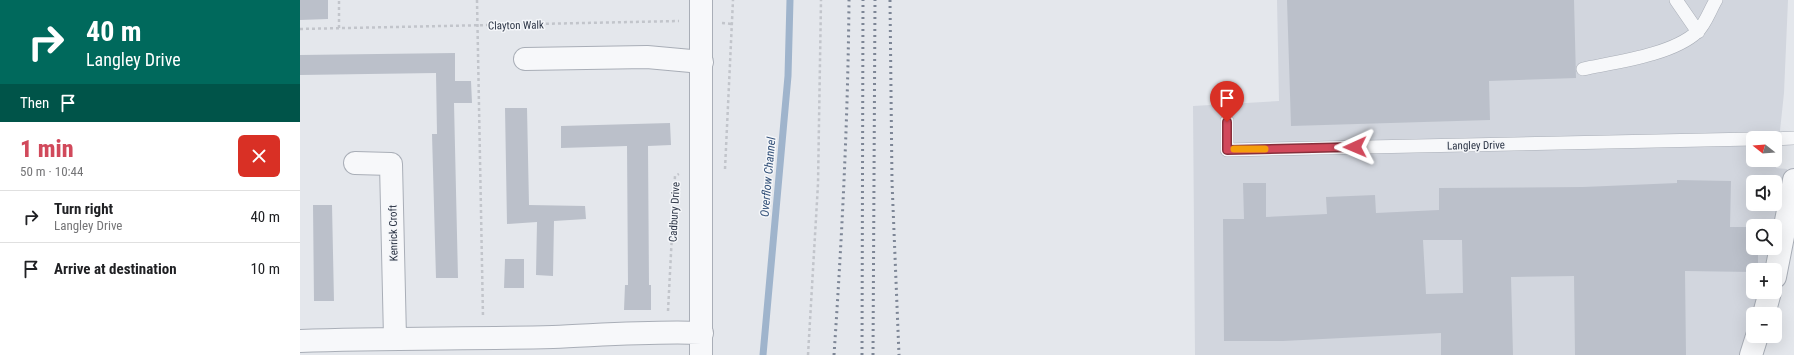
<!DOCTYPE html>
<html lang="en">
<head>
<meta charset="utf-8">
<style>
	:root { --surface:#fff; --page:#f2f2f2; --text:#202124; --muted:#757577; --line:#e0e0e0; --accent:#d1495b }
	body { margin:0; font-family:"Roboto Condensed",sans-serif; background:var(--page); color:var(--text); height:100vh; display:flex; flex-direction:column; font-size:15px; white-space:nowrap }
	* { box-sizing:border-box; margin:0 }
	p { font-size:13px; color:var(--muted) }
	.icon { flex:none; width:22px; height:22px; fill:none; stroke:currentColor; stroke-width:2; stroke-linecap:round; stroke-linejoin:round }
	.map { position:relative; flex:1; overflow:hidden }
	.details { display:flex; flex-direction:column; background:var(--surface); width:300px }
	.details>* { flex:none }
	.top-card { background:#00695c; color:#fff; overflow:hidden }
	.needle { width:26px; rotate:287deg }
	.tools { position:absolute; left:1446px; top:131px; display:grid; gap:8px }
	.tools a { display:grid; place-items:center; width:36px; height:36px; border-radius:6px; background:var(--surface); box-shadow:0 4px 16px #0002; font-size:20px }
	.pin { position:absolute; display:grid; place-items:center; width:34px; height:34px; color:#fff; margin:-41px -17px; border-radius:50% 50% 50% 0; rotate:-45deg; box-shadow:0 0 4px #0007 }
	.pin .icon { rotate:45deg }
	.me { position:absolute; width:44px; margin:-22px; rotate:269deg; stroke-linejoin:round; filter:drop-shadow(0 0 3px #0008) }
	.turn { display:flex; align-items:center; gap:14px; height:84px; padding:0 20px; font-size:18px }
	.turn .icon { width:52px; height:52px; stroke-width:2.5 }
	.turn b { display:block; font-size:28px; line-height:34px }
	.then { display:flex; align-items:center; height:38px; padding:0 20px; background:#0003; gap:8px; font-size:15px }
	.round { display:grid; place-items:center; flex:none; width:42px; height:42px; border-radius:6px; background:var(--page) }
	.head { display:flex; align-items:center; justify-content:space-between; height:68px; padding:0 20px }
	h1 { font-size:24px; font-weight:800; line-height:30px; color:var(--accent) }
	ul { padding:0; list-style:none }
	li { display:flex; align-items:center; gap:12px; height:52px; padding:0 20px; border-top:1px solid var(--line) }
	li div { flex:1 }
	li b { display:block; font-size:15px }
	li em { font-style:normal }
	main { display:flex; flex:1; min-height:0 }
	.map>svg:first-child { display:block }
	.built { fill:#d2d6de; fill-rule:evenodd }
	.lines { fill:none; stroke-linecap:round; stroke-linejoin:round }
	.stream { stroke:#9fb4cc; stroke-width:7 }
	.building { fill:#bbc0ca; fill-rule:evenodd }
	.service-casing { stroke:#a9aeb7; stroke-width:14 }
	.minor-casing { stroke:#a9aeb7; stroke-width:24 }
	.path { stroke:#c2c5cb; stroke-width:2.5; stroke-dasharray:3 3; stroke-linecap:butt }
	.service { stroke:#f7f8fa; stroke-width:13 }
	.minor { stroke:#f7f8fa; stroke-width:22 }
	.rail { stroke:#7d8696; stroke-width:3; stroke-dasharray:2 4; stroke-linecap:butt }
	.route-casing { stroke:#882f3b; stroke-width:10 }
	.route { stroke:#d1495b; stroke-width:7 }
	.slow { stroke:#f59e0b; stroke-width:7 }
	.labels { text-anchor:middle; stroke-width:3; stroke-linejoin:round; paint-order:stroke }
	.street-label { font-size:11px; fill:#2b3445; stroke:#f4f6f9 }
	.water-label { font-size:12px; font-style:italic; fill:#34527a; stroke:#f4f6f9 }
</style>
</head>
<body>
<main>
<section class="details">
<div class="top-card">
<div class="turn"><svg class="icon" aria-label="right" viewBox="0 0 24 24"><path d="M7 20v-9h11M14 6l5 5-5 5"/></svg><div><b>40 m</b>Langley Drive</div></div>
<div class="then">Then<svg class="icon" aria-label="arrive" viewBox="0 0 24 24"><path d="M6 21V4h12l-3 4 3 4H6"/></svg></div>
</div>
<div class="head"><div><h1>1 min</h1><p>50 m · 10:44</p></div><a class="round" style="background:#d93025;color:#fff"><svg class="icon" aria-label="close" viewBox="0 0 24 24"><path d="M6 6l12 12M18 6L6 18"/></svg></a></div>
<ul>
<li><svg class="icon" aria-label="right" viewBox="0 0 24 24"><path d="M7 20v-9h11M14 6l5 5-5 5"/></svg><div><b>Turn right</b><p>Langley Drive</p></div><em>40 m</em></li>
<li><svg class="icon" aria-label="arrive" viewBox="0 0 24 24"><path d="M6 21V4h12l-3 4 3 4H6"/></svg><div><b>Arrive at destination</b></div><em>10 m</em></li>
</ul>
</section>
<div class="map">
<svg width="1494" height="355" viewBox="0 0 1494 355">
	<rect width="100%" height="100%" fill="#e4e7ec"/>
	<path class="built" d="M977 0H1488L1484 93 1476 168 1487 169 1484 197 1472 270H1453V292H1465L1458 314H1453V327L1443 355H895L893 106 979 101ZM1453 138H1475V160H1453ZM1453 182H1475V204H1453ZM1453 226H1475V248H1453Z"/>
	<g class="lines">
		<path class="stream" d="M463 355 488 76 490 0"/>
	</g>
	<path class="building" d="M0 0H28V19L0 20Z
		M987 0H1274L1276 78 1189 81 1190 120 991 126Z
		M155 53V81H171L172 103H154L158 278H136L132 134H137L136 73 0 75V55Z
		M205 108H227L229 205 285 206 286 219 254 221 253 276 236 275 237 222 207 224Z
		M370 123 371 145 348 146 349 285H351V310H324L325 285H328L327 146 261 148V126Z
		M1377 180 1431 181 1430 227H1453V248H1458V270H1453V272L1385 271 1386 355H1275L1274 276 1211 277 1213 355H1141V333L983 341H924L923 219H944L943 183H966V217L1027 214 1026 197 1075 195 1076 213 1139 210V188L1283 187 1377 183ZM1123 240H1162L1163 293 1126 294Z
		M13 205H32L34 301H14Z
		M205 259H224V288H204Z"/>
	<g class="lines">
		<g class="service-casing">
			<path id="service" d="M1376 0 1398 32
				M1283 69C1316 62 1372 55 1397 32 1405 25 1410 10 1416 0
				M927 121V150L1453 139
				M1475 139 1494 138"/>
		</g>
		<g class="minor-casing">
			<path id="minor" d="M225 59 347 57 402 62
				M55 163 91 164 95 338
				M1475 277 1494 180
				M1464 314 1470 292
				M0 341C84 338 168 339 253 337 302 335 352 331 402 333
				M401 355V0
				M1451 355 1457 336"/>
		</g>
		<path class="path" d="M177 0 183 317
			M422 23 432 24
			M39 28V0
			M0 29 379 21
			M425 169 433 0
			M368 311 375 176 379 174
			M508 355 518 184 521 0"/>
		<use href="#service" class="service"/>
		<use href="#minor" class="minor"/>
		<path class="rail" d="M590 0 592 182 599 355
			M534 355C542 237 548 119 549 0
			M562 355 563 0
			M573 355 575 0"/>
	</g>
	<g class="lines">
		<g class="route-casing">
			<path id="route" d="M927 122V150L1055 147"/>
		</g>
		<use href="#route" class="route"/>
		<path class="slow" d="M934 149H965"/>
	</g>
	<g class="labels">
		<g class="street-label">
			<text transform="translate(216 25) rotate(-1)" y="4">Clayton Walk</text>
			<text transform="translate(1176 145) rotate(-1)" y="4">Langley Drive</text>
			<text transform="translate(374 212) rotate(-87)" y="4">Cadbury Drive</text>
			<text transform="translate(93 233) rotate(-91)" y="4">Kenrick Croft</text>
		</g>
		<g class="water-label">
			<text transform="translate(468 177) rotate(-85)" y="4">Overflow Channel</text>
		</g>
	</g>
</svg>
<div class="tools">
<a><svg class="needle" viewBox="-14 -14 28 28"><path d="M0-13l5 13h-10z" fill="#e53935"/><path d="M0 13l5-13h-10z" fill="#757577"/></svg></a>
<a><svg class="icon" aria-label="sound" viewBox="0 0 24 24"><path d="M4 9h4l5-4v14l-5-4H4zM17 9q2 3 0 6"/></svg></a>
<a><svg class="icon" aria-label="search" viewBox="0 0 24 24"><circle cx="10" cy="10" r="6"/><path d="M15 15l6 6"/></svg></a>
<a>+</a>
<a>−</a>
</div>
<div class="pin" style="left:927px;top:122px;background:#d93025"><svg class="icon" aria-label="arrive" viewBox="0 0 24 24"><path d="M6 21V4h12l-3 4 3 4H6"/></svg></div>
<svg class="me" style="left:1055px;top:147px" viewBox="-20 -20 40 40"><path d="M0-17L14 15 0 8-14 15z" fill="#d1495b" stroke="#fff" stroke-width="4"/></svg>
</div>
</main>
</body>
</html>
